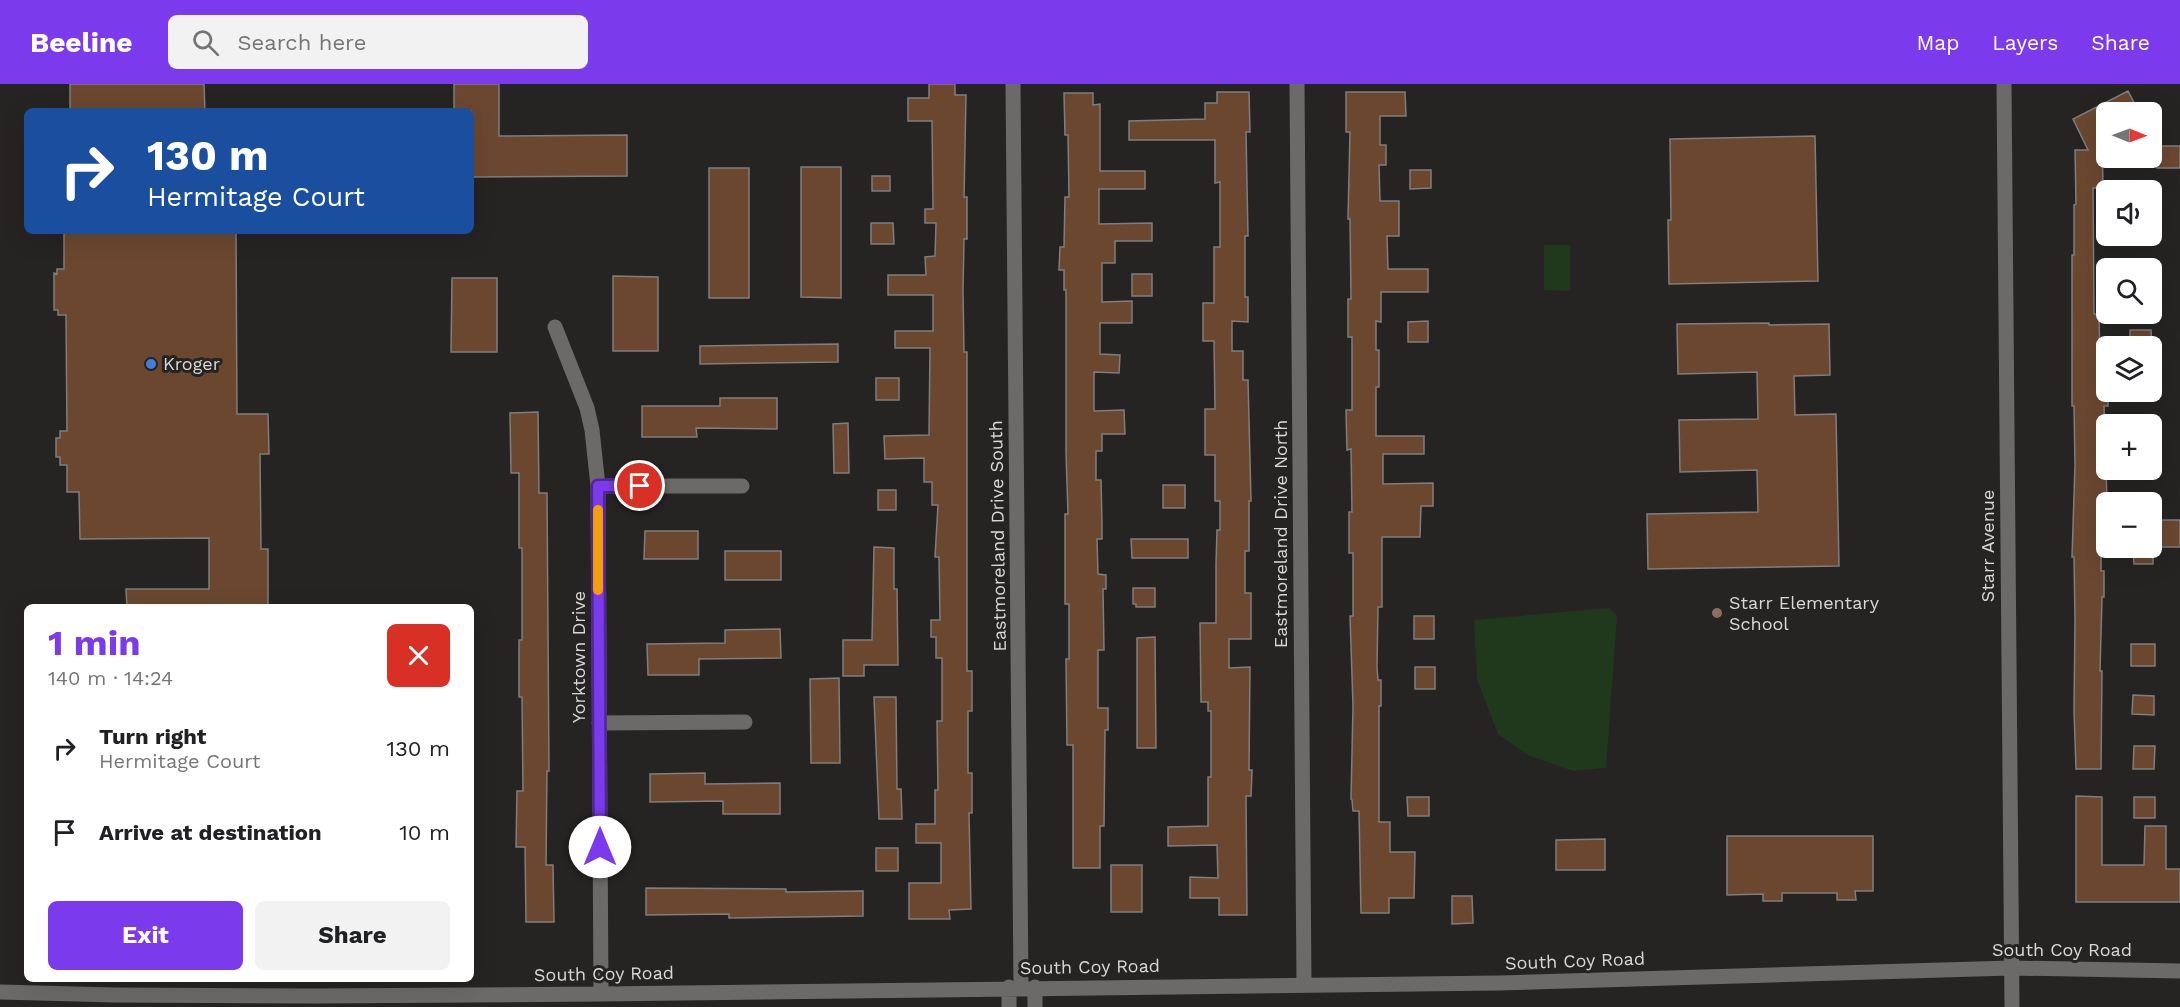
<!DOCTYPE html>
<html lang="en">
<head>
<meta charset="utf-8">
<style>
	:root { --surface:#fff; --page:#f2f2f2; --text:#202124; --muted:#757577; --accent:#7c3aed }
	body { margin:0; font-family:"Work Sans",sans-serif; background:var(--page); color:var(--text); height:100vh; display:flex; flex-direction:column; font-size:22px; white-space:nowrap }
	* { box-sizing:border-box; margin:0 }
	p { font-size:20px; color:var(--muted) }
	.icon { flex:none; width:33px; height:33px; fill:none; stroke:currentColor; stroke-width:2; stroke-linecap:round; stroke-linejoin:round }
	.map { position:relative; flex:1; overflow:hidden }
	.drawer { position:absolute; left:24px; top:520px; width:450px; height:378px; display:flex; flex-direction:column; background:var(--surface); border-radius:9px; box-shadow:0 6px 24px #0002 }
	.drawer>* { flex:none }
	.banner { position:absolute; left:24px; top:24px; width:450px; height:126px; border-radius:9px; box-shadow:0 6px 24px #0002; background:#1a4fa0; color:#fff; overflow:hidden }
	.needle { width:39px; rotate:91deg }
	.tools { position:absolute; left:2096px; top:18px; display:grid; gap:12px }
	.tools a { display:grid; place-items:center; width:66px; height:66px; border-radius:9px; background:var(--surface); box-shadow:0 6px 24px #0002; font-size:30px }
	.pin { position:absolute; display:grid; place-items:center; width:51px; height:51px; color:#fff; margin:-26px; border:3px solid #fff; border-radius:50%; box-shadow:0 2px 6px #0007 }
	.me { position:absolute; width:66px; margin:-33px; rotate:0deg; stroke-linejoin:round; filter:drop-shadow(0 0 4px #0008) }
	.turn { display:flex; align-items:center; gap:21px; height:126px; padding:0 24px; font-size:27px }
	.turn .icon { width:78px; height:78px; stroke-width:2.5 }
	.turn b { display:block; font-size:42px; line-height:51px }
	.round { display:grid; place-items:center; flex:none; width:63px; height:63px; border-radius:9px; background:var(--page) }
	.summary { display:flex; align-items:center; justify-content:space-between; height:102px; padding:0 24px }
	h1 { font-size:36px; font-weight:700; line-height:45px; color:var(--accent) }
	.primary-button { display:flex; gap:12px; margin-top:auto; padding:12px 24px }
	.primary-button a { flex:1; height:69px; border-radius:9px; background:var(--accent); color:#fff; font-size:24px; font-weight:700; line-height:69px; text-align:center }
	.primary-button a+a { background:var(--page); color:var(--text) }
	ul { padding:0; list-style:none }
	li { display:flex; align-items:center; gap:18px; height:84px; padding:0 24px }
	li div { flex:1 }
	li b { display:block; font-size:22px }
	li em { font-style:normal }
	header { display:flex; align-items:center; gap:36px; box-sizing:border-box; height:84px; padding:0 30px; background:var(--accent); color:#fff }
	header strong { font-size:28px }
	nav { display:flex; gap:33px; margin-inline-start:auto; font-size:21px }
	.search { width:420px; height:54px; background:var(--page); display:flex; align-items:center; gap:15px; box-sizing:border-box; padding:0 21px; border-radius:9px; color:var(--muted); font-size:22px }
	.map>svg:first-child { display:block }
	.green { fill:#20381c }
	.building { fill:#6b4730; stroke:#807d7c; stroke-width:1.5 }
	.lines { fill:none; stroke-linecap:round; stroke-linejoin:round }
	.minor { stroke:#6b6a69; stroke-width:15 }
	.route-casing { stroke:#51269a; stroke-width:15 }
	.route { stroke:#7c3aed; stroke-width:10 }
	.slow { stroke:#f59e0b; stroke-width:10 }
	.shop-dot { fill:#3f7fe0; stroke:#262423; stroke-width:2 }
	.education-dot { fill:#8d6e63; stroke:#262423; stroke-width:2 }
	.labels { text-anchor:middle; stroke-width:6; stroke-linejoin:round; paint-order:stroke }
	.poi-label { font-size:18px; fill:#dad8d7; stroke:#262423; text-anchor:start }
	.street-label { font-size:18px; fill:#dad8d7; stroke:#262423 }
</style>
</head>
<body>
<header>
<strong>Beeline</strong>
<div class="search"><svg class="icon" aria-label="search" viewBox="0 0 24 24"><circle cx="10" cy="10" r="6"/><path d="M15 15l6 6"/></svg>Search here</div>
<nav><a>Map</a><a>Layers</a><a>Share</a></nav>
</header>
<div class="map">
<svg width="2180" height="923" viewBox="0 0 2180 923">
	<rect width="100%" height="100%" fill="#262423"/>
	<path class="green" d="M1544 161H1570V207L1544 206Z
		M1609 524 1617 532 1606 684 1573 687 1530 672 1498 650 1477 595 1474 536Z"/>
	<path class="building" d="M70 0H204L205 27H70Z
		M454 0H499V52L627 51V92L471 93V27H454Z
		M929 0H955V11H966L964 113H967V155H964L963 206 964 268H967V587H972V627H968V689H972V729H969L971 825 949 826 950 835H909V799H941V759H916V740H935V706H938L937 637H942V574H936V553H931V536H940L939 473H935L938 421H932V398H924V374L885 375 884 352 929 351 930 264H895V247H933V211H888V191H926L925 173 935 172 936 139H925V125H933L932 37H908V14H929Z
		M2128 7 2139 28H2106V46L2102 48 2103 104H2093L2094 230H2099L2100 278H2106V308H2108V322H2104L2107 418 2106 424H2101V487H2104V513H2102L2100 587H2102L2101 685H2076L2074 626 2075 537 2074 473H2072L2075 381 2074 322H2072V171H2074V121L2076 120 2075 66H2088L2073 35Z
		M1217 8H1249L1250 48H1246L1248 152H1245V213H1248V238L1232 237V267H1243V296H1248L1251 417H1249V467H1245V509H1251V555H1229V584L1250 583 1249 686H1252L1251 712H1246L1247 831H1219V814H1190V793L1218 794 1217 761 1168 762V743L1208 742V693H1211V627H1208V618H1201L1200 539H1216V480L1217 446H1220V417H1215V371H1205V325H1215L1214 257H1203V219H1214V163H1220V98L1215 99V56H1129V37L1205 35V19H1217Z
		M1346 8H1405L1406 32H1380V61H1386V81H1379L1380 117H1399V152H1387L1388 185H1428V208H1381V238L1376 237V266H1379V303H1376V352H1424V370H1383V400L1433 399V422H1421L1420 453H1382V523H1378L1377 583 1378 596H1381V622H1379V738H1390V768H1415L1414 814H1389V829H1361L1359 727H1353L1352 716 1351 715 1353 622 1350 532H1353V469H1349V428H1352L1351 365 1347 366 1346 326H1352V253H1348V215H1351L1350 135H1348L1350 48H1346Z
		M1064 9H1093V21L1100 20V87H1145V105H1099V140L1152 139V157H1115V179H1102V218L1132 217V239H1100V270L1120 271 1119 289 1094 288V327L1124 326 1125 350H1102V367H1096V396H1101L1102 439V455H1097L1098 490 1106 491V505H1103L1104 566H1098V624H1108V646H1105L1104 742H1100V784H1073V661H1067L1066 575H1069V520H1065V430H1068L1066 368V206H1064V186H1059L1060 163H1064L1065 113H1069L1068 51H1065Z
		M1815 52 1818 197 1669 200 1668 136H1671L1670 55Z
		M2157 62H2180V84H2157Z
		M801 83H841V214L801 213Z
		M709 84H749V214H709Z
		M1410 86H1431V104L1410 105Z
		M872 92H890V107H872Z
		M871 139H893L894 160H871Z
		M64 147H236L237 330H268L269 370H260L261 465H268V524H127L126 505H209V454L80 455 79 408H67V381H60V373H56V354H60V347H67L66 231H58V226H54V189L57 190V185H64Z
		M1132 190H1152V212H1132Z
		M613 192 658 193V267H613Z
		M452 194H497V268H451Z
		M1428 237V258H1408V238Z
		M1769 239V241L1829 240 1830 291 1794 292 1795 331 1836 330 1839 482 1648 485 1647 430 1758 428 1757 386 1680 388 1679 336 1758 335 1757 288 1678 290 1677 240Z
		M2130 246H2151L2152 262H2130Z
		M838 260V278L700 280V262Z
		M876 294H899V316H876Z
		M720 314H777V345L696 344 697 353H642V322H720Z
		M538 328 539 409H547L549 687H547L546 781H553L554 838H526L525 763H516L517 707H523L522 613H519V556H522V464H519V389H511L510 329Z
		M848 339 849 389H834L833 340Z
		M1163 401H1185V424H1163Z
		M878 406H896V426H878Z
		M2159 436H2180V463H2159Z
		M645 447H698V475H644Z
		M1131 455H1188V474H1132Z
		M874 463 894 464V505H897L898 581H864V592H843V556H872Z
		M2133 464H2153V480H2134Z
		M725 467H781V496H725Z
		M1133 504H1155V523H1136V520H1133Z
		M1414 532H1434V555H1414Z
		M780 545 781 574 699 575V591H648L647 560 725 559V546Z
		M1155 553 1156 664H1137V554Z
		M2131 560H2155V582H2131Z
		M1415 583H1435V605H1415Z
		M839 594 840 679H811L810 595Z
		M2133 611 2154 612V631L2132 630Z
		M874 613H896L897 705H901L902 735H879Z
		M2134 662H2155L2154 685H2133Z
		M705 689V700L780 699V730H723V717L650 718V690Z
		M2076 712 2102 713V781H2144L2145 742H2166V785H2180V818H2076Z
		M1407 713H1429V732H1408Z
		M2134 713H2155V734H2134Z
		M1727 752H1873V807H1855L1856 816H1837V809H1782V817H1763V810L1727 811Z
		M1605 755V786H1556V756Z
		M876 764H898V787H876Z
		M1111 781H1142V828H1111Z
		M646 804 786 805V808L863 807V832L729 834V830L646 831Z
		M1452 812H1472L1473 839 1452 840Z"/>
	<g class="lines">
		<path class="minor" d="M1013 0 1021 903
			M1297 0 1304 900
			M2004 0 2012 923
			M555 243 587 324 592 346 598 402 601 910
			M598 402H742
			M599 639 745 638
			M1009 903V923
			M0 908 115 911 314 912 601 910 1500 899 2011 884 2180 887
			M1035 923V903"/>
	</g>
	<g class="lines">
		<g class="route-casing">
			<path id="route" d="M600 763 598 402H640"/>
		</g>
		<use href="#route" class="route"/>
		<path class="slow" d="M598 426V506"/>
	</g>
	<circle class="shop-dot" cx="151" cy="280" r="6"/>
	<circle class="education-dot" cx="1717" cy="529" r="6"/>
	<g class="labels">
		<g class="poi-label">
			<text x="163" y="286">Kroger</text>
			<text x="1729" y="525">Starr Elementary<tspan x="1729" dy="21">School</tspan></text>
		</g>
		<g class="street-label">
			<text transform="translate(1281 450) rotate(-90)" y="6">Eastmoreland Drive North</text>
			<text transform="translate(998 452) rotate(-91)" y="6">Eastmoreland Drive South</text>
			<text transform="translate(1988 462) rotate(-90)" y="6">Starr Avenue</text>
			<text transform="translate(579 573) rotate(-90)" y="6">Yorktown Drive</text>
			<text x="2062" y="872">South Coy Road</text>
			<text transform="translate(1575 877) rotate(-2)" y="6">South Coy Road</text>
			<text transform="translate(1090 883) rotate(-1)" y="6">South Coy Road</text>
			<text transform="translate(604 890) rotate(-1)" y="6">South Coy Road</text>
		</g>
	</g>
</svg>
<div class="tools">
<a><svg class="needle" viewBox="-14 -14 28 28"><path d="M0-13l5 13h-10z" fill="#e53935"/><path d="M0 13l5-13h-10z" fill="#757577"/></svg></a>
<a><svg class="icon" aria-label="sound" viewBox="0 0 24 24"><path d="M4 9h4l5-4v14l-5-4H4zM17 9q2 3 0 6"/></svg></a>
<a><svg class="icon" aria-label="search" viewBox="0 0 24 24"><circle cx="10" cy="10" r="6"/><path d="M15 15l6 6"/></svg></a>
<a><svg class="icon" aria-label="layers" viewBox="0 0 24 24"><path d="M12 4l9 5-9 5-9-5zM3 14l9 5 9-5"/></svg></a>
<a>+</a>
<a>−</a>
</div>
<div class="pin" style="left:640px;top:402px;background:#d93025"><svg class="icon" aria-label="arrive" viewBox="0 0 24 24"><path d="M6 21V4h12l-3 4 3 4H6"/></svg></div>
<svg class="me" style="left:600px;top:763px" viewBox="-20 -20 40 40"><circle r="19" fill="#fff"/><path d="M0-13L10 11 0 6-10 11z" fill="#7c3aed"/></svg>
<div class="banner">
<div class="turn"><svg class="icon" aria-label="right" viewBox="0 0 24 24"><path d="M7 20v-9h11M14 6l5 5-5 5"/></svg><div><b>130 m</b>Hermitage Court</div></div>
</div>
<section class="drawer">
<div class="summary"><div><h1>1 min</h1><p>140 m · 14:24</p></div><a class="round" style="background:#d93025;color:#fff"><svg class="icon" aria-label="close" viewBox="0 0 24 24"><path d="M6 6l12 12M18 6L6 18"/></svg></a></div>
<ul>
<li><svg class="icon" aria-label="right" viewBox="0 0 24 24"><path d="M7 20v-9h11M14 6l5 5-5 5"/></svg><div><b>Turn right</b><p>Hermitage Court</p></div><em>130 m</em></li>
<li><svg class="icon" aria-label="arrive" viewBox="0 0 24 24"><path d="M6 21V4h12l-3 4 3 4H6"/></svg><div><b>Arrive at destination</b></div><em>10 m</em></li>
</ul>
<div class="primary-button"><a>Exit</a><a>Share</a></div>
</section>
</div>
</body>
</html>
